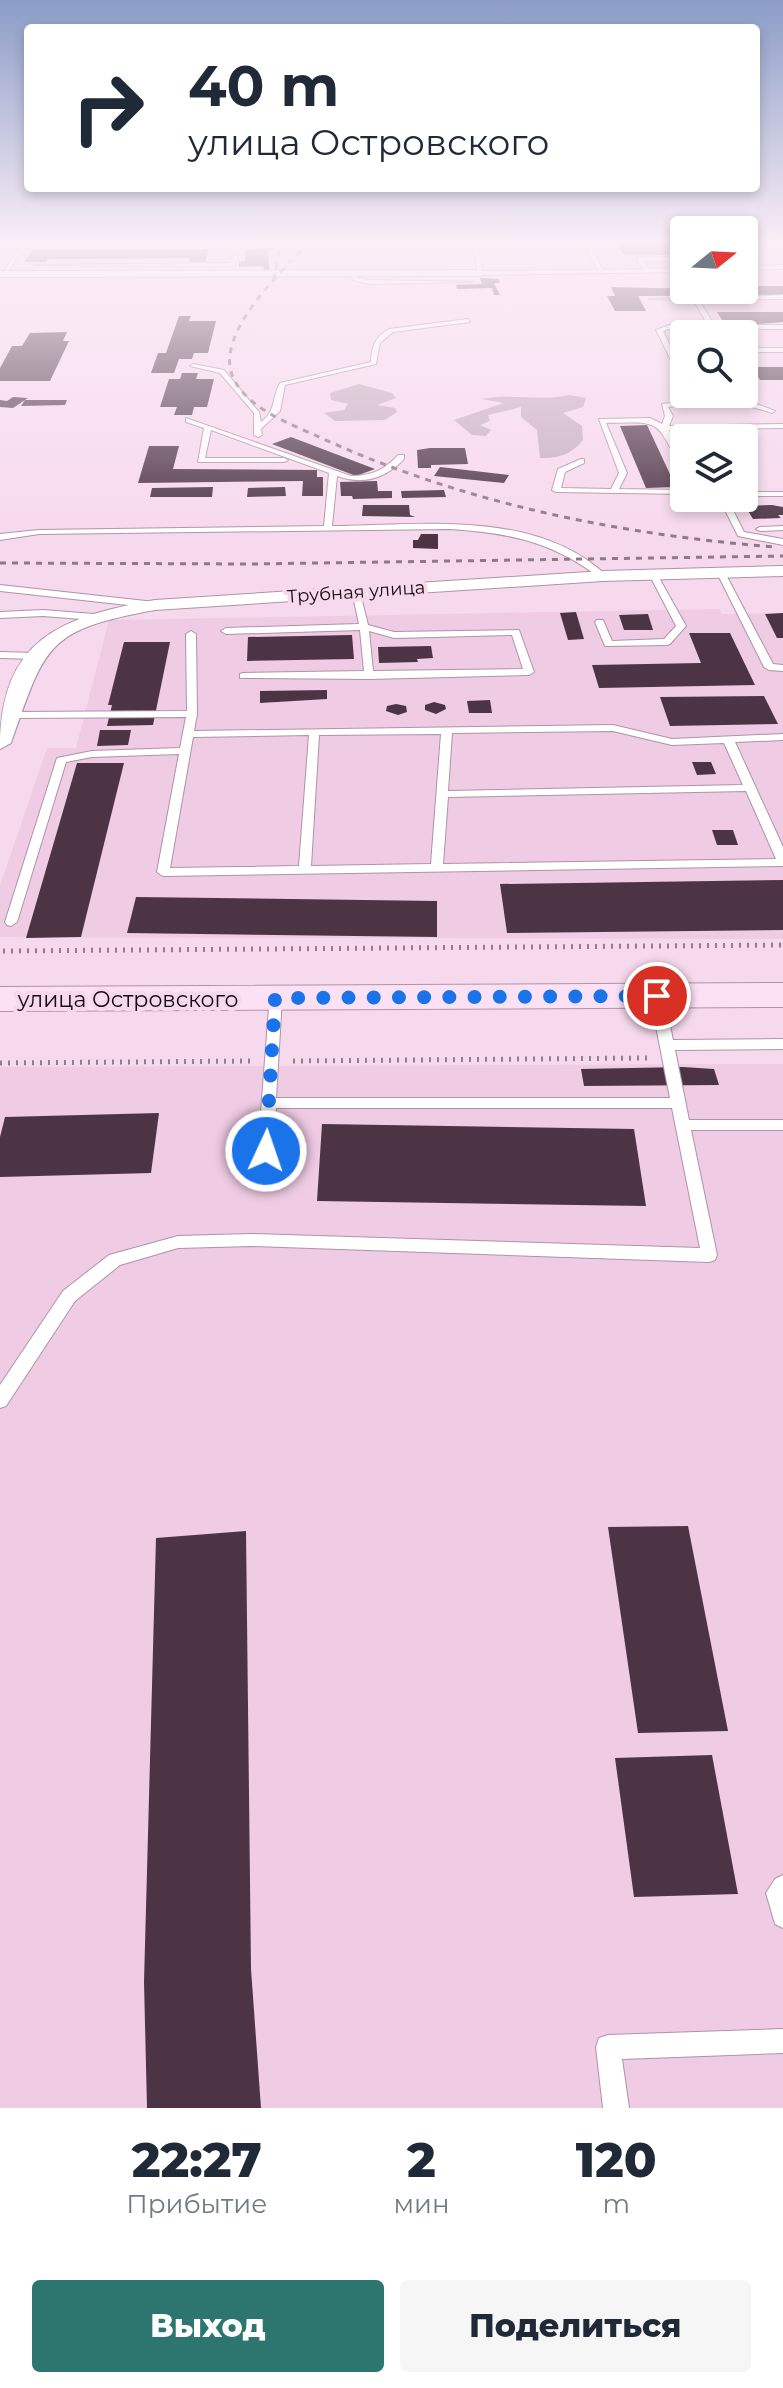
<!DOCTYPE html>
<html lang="ru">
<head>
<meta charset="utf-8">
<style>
	:root { --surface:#fff; --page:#f6f6f7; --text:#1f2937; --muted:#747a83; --accent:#2d756f }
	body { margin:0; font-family:Montserrat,sans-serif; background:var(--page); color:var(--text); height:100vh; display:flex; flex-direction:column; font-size:30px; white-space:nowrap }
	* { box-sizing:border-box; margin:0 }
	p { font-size:26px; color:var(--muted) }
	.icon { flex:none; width:44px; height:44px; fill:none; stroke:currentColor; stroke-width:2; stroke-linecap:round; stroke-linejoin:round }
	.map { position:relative; height:2108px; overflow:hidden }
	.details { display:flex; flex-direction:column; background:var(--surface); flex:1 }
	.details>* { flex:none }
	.guide { position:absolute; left:24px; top:24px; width:736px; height:168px; border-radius:8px; box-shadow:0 4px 12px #0003; background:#fff; color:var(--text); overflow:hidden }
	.needle { width:52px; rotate:72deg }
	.fabs { position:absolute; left:670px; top:216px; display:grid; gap:16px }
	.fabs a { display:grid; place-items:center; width:88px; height:88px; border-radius:8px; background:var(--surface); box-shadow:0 4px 12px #0003; font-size:40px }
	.pin { position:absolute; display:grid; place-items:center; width:68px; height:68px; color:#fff; margin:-34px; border:4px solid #fff; border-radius:50%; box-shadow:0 2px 8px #0007 }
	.me { position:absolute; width:88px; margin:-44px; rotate:3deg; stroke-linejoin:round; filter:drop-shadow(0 0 6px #0008) }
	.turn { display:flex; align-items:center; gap:28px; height:168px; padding:0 32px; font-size:36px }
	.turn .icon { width:104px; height:104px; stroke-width:2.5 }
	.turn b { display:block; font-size:56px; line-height:68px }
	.eta { display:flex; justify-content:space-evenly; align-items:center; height:136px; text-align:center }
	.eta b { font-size:48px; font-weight:800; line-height:56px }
	.action { display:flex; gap:16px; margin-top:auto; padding:16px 32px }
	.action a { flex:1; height:92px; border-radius:8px; background:var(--accent); color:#fff; font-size:32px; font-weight:800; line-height:92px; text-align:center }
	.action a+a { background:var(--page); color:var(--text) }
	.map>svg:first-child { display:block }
	.built { fill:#efcbe4 }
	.green { fill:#c6adbe }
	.building { fill:#4c3445 }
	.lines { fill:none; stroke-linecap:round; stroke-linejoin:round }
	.lane-casing { stroke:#af93a6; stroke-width:2 }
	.street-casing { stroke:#af93a6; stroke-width:2 }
	.secondary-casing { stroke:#af93a6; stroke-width:2 }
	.path { stroke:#937d8c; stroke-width:5; stroke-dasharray:2 6; stroke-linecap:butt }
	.lane { fill:#fff; fill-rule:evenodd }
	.street { fill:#fff; fill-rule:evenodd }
	.secondary { fill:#fce1f4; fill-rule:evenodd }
	.rail { stroke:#8e7987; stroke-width:3; stroke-dasharray:6 6; stroke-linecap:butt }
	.route { stroke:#1a73e8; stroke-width:14; stroke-dasharray:0 25.2 }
	.labels { text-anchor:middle; stroke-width:8; stroke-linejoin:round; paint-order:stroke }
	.far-street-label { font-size:18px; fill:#150b12; stroke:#f7d9ed }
	.street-label { font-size:22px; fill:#150b12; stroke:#f7d9ed }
</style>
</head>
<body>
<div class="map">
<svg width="783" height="2108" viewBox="0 0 783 2108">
	<rect width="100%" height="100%" fill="#f7d9ed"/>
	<path class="built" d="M719 609 722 614 783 613V939L0 937V886L47 748H76L109 620Z
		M783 1064V2108H0V1067Z"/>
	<path class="green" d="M359 384 392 393 396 398 377 405 395 408 397 412 385 420 335 421 324 413 344 410 348 404 331 400 330 393Z
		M569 395 586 398 583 407 563 413 582 426 583 440C572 454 558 459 540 458L537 430 521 417V407L488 415 490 421 480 425 491 430 486 436 472 435 454 420 504 403 481 399C511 393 540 402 569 395Z"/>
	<path class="building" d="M616 242H679L684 255H623Z
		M273 247V251H268L269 270H264L263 266 239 267V261H245V250Z
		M209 249 205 262H189L190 258 48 259 46 262H24L33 250Z
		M480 278 499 279 500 283H494L500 295H494L492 288 457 289 456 285 482 284Z
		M744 286H783V295L638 296 646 311H615L607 296H615L611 287 744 290Z
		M717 312H783V322L746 325 724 323Z
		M179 316H191L189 321H216L208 353H194L192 359H179L174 373H151L158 353H166Z
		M67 332 63 341H69L50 381H0V368L12 346H22L30 333Z
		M752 367H783V380H760Z
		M182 373H198L196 379H214L207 407H194L192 415H174L177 407H160L169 379H180Z
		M13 397 28 398 25 400H67L65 405 21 406 25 400 13 408 0 407V400L7 401Z
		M647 425 676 487 646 488 620 426Z
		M291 437 375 469 356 476 272 444Z
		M149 446H179L173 469 317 470V477H323V496H302L303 481 138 483Z
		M430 448H465L468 464 431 465V468H418L417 450Z
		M440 467 509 475 504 483 434 476Z
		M377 481 378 491H392V498L353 499 352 496H341L340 482Z
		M213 487 212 497H150L152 488Z
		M285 487 286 496 247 497 248 488Z
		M444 490 446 497 402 498 401 491Z
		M363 505H409L410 515 415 517 362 516Z
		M772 505 783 507V515H778L781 518 753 519 745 506Z
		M421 534H438V549L413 548V540H418Z
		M576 612 584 639 568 640 560 613Z
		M783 613V638H777L765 614Z
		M648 614 653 630H624L619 615Z
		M689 633H730L755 685 599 688 592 665 701 663Z
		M352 635 354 659 247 661 248 637Z
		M124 642H170L153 725 107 726 112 705H108Z
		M431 646 433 658 417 659 418 662 379 663 378 647Z
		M327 690V699L260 703V691Z
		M764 696 778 724 670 726 660 697Z
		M490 700 492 713H469L467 701Z
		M434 702 445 705 446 709 436 714 425 710V705Z
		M396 704 406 706 407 712 398 715 386 711 387 706Z
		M100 730H131L128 745 97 746Z
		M692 762H711L716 774 697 775Z
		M77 763H124L81 937 26 938Z
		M712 830H733L738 845H717Z
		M783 880V930L507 933 500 884Z
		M136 897 437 901V937L127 933Z
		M683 1067 714 1069 719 1085 584 1086 581 1069Z
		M159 1113 151 1173 0 1177V1137L5 1117Z
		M322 1124 634 1129 646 1206 317 1201Z
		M688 1526 728 1731 638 1733 608 1527Z
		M246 1531 251 1969 261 2108H147L144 1982 156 1538Z
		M712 1755 738 1894 634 1897 615 1758Z"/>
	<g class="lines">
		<g class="lane-casing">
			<path id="lane" d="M24 242H29L5 275H1Z
				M48 242H247L248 243 46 245Z
				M472 242H477L483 271 598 270 583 242H588L603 270 643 269 637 259 640 257H678L684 265V272L481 275 478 273ZM644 261H676L681 268 648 269Z
				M233 254 238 255 236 264 233 266 34 265 231 263Z
				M783 265V269L744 270V266Z
				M354 272 358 278 369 280 472 282 369 284 353 280 351 274Z
				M783 295V299L699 300 714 325H783V329H669L663 331 684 373V382L681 380 656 330 669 325H708L693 300 649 299Z
				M468 319 470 322 393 332 380 343 376 364 285 385 280 411 261 429 262 435 258 437 254 435V413L220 373 190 366 193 364 224 370 259 412 261 422C277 410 271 399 280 383L371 362C372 346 375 337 389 329Z
				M744 348H783V352H744Z
				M719 398 746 400 775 411 772 413C735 400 707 401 668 407L673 416 669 426 783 424V428L669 430 684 459V468L680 466C655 418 660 422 606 423L627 473 619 489 684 490V494L556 492 552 490 558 469 581 459H584V463L565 472 561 488 611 489 619 473 599 419 650 418 662 424 665 416 662 404Z
				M186 418 351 476C371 476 385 470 398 455H404V459C385 479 362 485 337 476L332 526C422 525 536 509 607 576L600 578C551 541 509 533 449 529L39 534 0 540V534L39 530 324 526 329 473 211 430 205 458H284L288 460 284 462H198L204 428 186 422Z
				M744 492H783V496H744Z
				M719 498H727L744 532 783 539V545L738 536Z
				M783 526V530L760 531 756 529 760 527Z
				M717 569 724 571 773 664 783 665V671L769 670 764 667 716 571Z
				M653 571 657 574 686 626 670 644 667 645 605 646 595 622 597 620H603L612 641 664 639 676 626 649 574Z
				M0 585 155 602 160 605 155 608 0 591Z
				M356 589 360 592 368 625 394 632 519 630 534 672 529 675 369 679 240 678V674L243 673 364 671 360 630 226 634 221 631 226 628 359 624 352 592ZM369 631 394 638 512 635 523 669 373 671Z
				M43 610 94 614 99 617 94 620 43 616 0 618V612Z
				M191 631 196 634 197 714 194 731 613 725 672 739 783 734V740L735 742 783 847V866L163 876 157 872 179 754 92 757 66 762 17 922 11 926 7 925 5 922 57 758 92 751 180 748 186 717 11 718 6 715 11 712 187 711 186 634ZM613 731 672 745 724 743 743 785 448 791 452 733ZM441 734 431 864 311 866 319 735ZM309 735 299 866 170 868 193 737ZM746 791 776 859 443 864 448 797Z
				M0 652 36 653 41 656 36 659 0 658Z
				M657 992 664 996 673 1040 783 1039V1049L675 1050 689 1120H783V1130H691L717 1255 715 1260 709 1262 251 1246 178 1248 120 1265 75 1301 6 1406 0 1408V1385L63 1291 109 1255 178 1236 251 1234 700 1248 672 1108H276L274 1151 271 1155H261L258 1151 270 995 275 994 282 998 276 1098H670L650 996Z
				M783 1875V1928L775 1924 766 1893 775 1879Z
				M783 2029V2053L622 2059 629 2108H603L596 2047 599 2038 608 2035Z"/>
		</g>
		<g class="street-casing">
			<path id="street" d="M0 271 481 270 486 273 481 276 0 277Z
				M783 566V576L603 581 155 610C46 630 46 644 11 743L0 749C0 639 60 617 155 600L603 571Z"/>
		</g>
		<g class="secondary-casing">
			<path id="secondary" d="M783 983V1007L0 1011V987Z"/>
		</g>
		<path class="path" d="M3 951 783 945
			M293 1061 647 1058
			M0 1063 251 1061"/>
		<use href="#lane" class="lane"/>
		<use href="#street" class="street"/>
		<use href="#secondary" class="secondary"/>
		<path class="rail" d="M309 242C283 270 224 325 230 367 236 404 288 423 317 436 462 503 616 534 774 547
			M274 280 280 242
			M0 563 252 564 783 556"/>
	</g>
	<linearGradient id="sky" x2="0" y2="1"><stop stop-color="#8a9cc6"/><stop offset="0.45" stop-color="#fbeef7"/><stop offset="1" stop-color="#fbeef7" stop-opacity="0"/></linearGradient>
	<rect width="783" height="538" fill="url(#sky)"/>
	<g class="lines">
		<path class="route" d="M266 1151 275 998 657 996"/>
	</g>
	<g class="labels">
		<g class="far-street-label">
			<text transform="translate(356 592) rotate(-4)" y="6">Трубная улица</text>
		</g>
		<g class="street-label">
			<text x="128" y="1007">улица Островского</text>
		</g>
	</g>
</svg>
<div class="fabs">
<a><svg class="needle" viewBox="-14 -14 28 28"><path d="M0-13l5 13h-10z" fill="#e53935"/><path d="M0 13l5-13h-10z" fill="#747a83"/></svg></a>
<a><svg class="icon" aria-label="search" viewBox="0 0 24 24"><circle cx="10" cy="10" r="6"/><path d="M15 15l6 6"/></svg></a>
<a><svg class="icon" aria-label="layers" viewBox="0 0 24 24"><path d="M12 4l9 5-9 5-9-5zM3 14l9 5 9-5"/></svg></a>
</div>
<div class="pin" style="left:657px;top:996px;background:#d93025"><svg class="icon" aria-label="arrive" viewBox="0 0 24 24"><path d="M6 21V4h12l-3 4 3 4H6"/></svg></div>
<svg class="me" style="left:266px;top:1151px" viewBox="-20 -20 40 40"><circle r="17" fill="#1a73e8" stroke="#fff" stroke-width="3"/><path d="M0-11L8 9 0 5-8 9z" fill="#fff"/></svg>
<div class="guide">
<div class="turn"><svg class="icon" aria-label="right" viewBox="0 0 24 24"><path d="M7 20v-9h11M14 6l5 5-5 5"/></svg><div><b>40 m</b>улица Островского</div></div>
</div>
</div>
<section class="details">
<div class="eta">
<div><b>22:27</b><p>Прибытие</p></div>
<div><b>2</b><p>мин</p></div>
<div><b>120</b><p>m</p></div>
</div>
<div class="action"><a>Выход</a><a>Поделиться</a></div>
</section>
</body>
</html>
